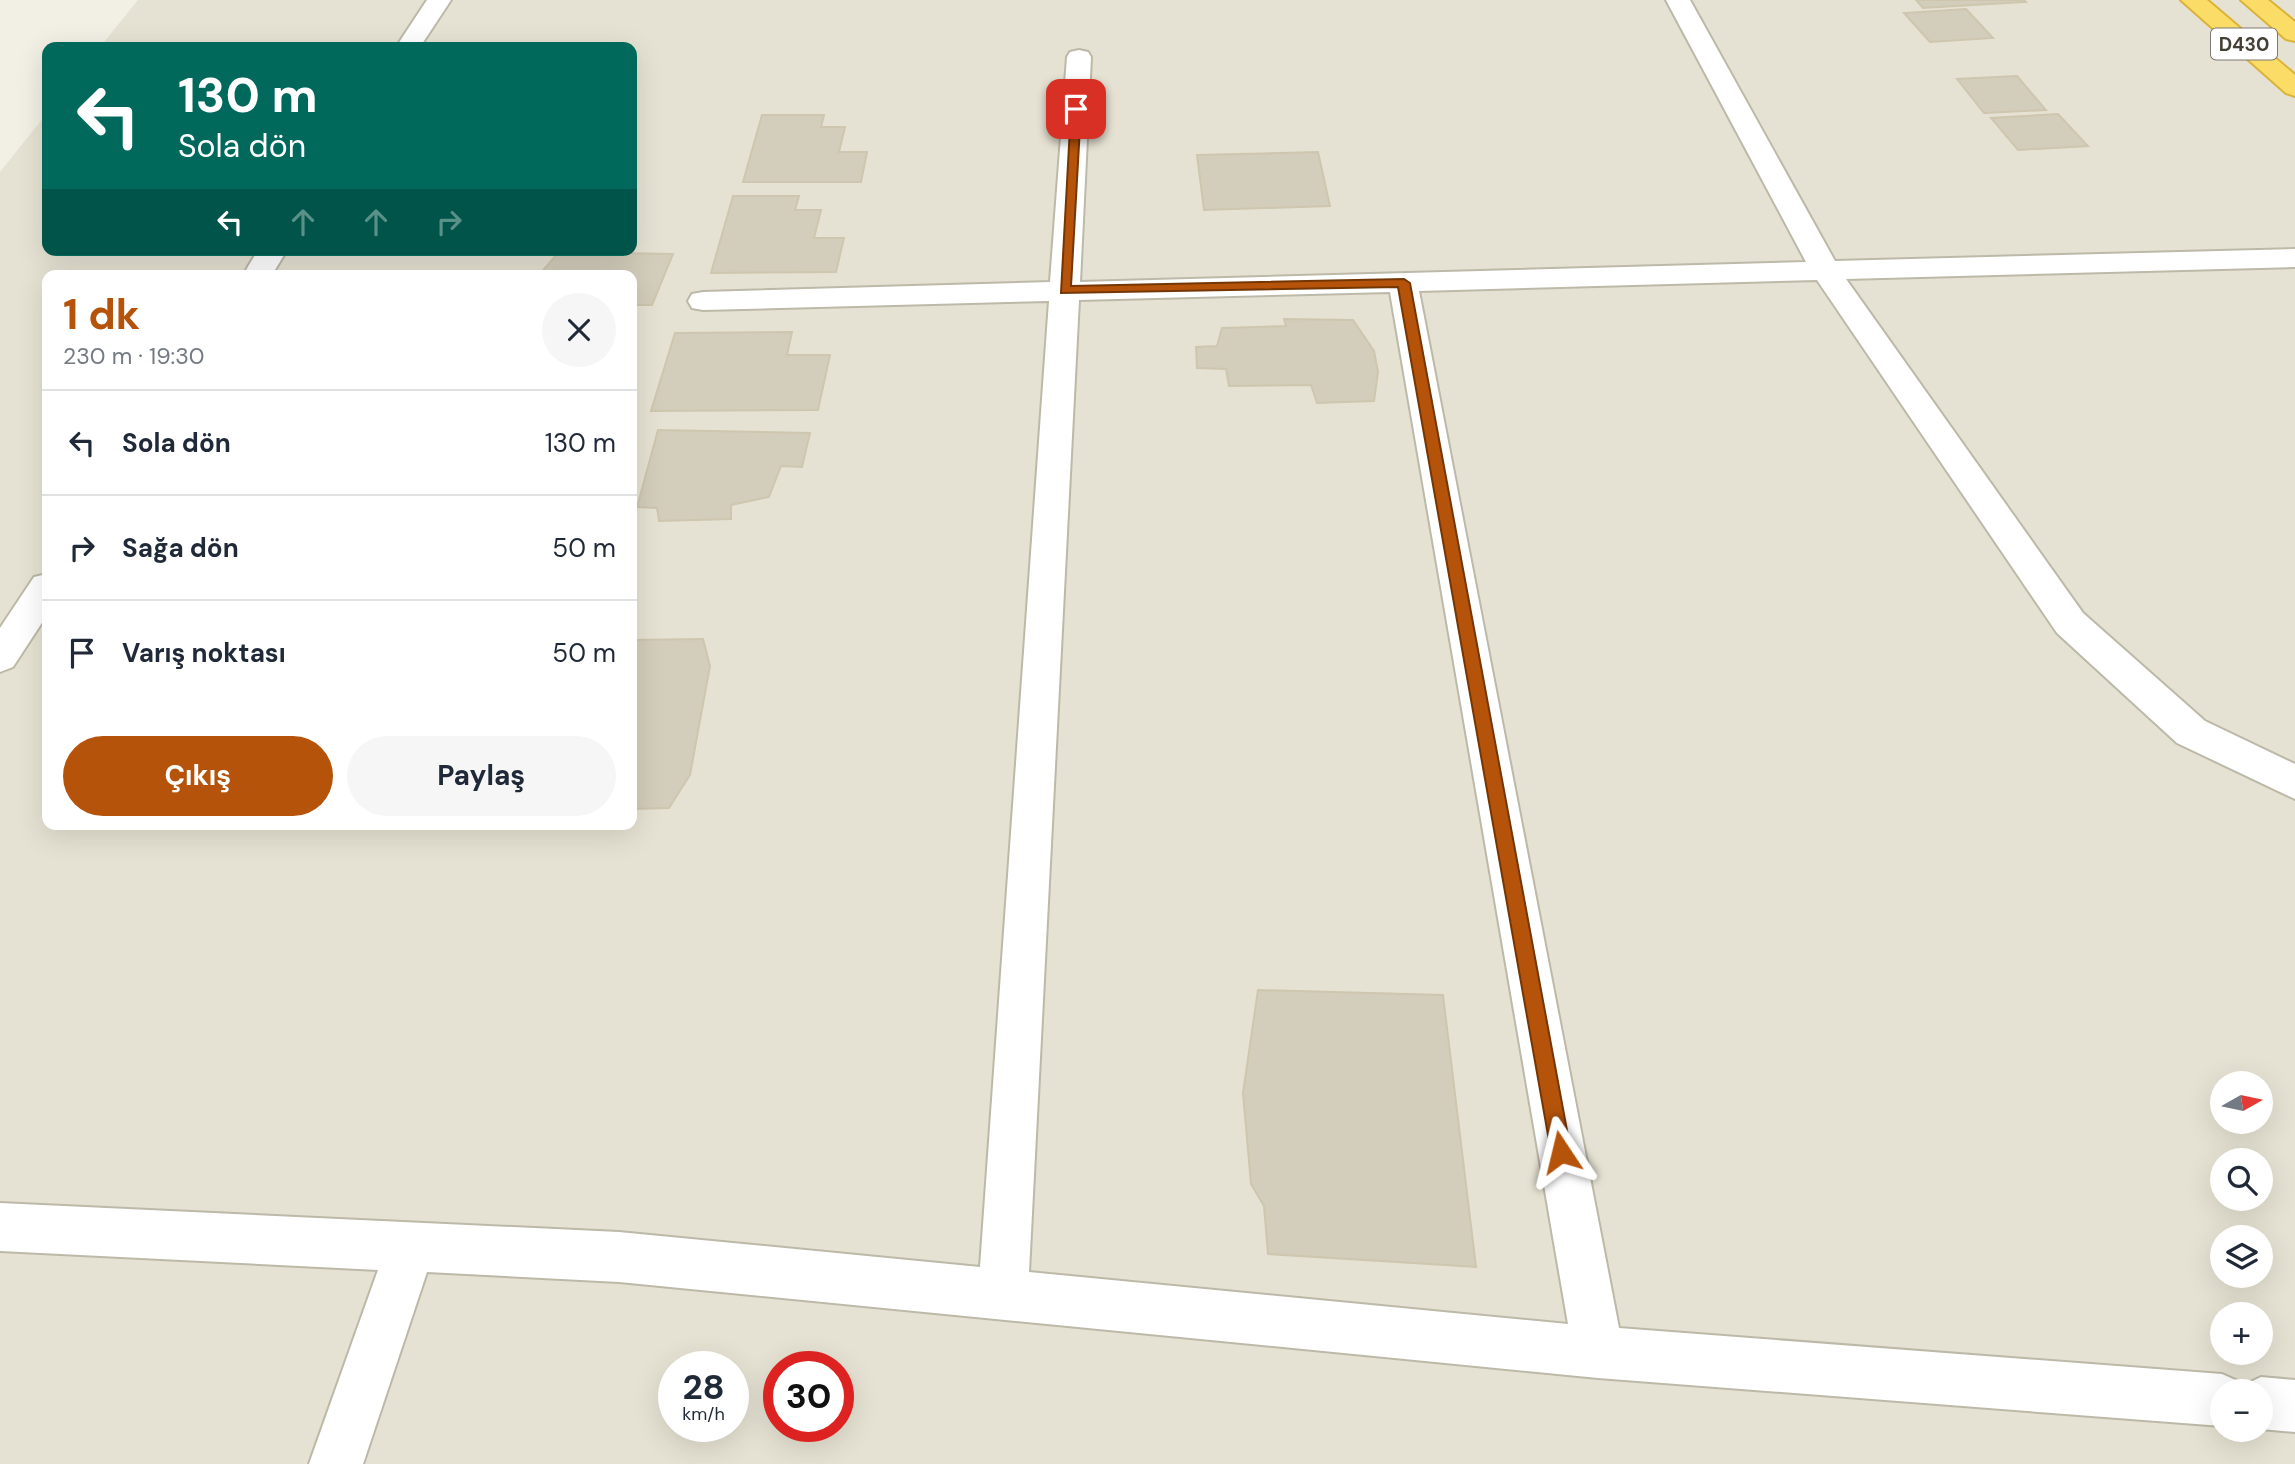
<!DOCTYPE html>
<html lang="tr">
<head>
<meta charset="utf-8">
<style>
	:root { --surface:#fff; --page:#f6f6f7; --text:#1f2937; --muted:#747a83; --line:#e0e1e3; --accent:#b45309 }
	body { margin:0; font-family:"DM Sans",sans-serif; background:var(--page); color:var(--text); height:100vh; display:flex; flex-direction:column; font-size:26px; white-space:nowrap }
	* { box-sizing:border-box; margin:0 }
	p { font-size:23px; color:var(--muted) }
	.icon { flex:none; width:38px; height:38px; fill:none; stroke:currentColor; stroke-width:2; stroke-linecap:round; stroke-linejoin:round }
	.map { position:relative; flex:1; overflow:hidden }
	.sheet { position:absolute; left:42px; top:270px; width:595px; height:560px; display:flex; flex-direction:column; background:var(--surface); border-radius:14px; box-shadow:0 7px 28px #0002 }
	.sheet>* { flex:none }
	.guide { position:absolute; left:42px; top:42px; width:595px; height:214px; border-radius:14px; box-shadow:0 7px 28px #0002; background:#00695c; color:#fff; overflow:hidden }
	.needle { width:46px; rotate:81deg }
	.fabs { position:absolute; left:2210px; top:1071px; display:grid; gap:14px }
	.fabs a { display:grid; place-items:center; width:63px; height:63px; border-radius:50%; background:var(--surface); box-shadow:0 7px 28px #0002; font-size:35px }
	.speed { position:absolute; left:658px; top:1351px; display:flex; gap:14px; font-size:35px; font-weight:700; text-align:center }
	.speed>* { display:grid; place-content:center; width:91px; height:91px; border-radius:50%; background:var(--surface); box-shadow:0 7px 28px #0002; line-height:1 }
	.speed small { font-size:18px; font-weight:400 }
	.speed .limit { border:10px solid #d22; background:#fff; color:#111 }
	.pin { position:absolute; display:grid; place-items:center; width:60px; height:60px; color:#fff; margin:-30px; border-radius:14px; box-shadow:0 4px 10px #0006 }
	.me { position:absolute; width:77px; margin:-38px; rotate:350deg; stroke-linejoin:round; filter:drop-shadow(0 0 5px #0008) }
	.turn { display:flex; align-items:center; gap:24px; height:147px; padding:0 21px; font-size:32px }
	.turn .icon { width:91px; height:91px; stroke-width:2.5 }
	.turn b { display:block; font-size:49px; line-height:60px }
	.lanes { display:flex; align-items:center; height:66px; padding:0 21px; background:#0003; justify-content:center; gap:35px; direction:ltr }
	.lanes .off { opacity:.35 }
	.round { display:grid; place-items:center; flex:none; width:74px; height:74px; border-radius:37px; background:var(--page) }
	.summary { display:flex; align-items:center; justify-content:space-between; height:119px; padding:0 21px }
	h1 { font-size:42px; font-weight:700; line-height:52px; color:var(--accent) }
	.button { display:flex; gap:14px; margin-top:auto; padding:14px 21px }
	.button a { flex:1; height:80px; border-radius:42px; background:var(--accent); color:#fff; font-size:28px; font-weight:700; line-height:80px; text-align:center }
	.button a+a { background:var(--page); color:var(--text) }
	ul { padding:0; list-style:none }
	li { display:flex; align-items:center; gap:21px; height:105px; padding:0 21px; border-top:2px solid var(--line) }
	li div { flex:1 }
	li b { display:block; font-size:26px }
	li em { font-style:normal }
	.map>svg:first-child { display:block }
	.residential { fill:#e6e2d3; fill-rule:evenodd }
	.building { fill:#d3cdbb; stroke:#cec6ae; stroke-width:2 }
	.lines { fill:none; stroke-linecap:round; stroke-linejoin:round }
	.minor-casing { stroke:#bdb9a8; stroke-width:4 }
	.highway-casing { stroke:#dab337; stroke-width:4 }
	.minor { fill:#fff; fill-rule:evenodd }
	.highway { fill:#fbdc67; fill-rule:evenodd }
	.route { fill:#b45309; stroke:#753606; stroke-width:2 }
	.labels { text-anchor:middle; stroke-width:7; stroke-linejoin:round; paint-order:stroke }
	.shield { fill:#fff; stroke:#7c7972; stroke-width:2 }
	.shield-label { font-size:19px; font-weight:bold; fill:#444035 }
</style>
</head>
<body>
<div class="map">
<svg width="2295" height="1464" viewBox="0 0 2295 1464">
	<rect width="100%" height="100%" fill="#f2f0e5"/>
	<path class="residential" d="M138 0H2295V1464H0V172L47 113V250H632V47H100ZM47 275H632V824H47ZM2222 1083H2261V1122H2222ZM2222 1160H2261V1199H2222ZM2222 1237H2261V1276H2222ZM2222 1314H2261V1353H2222ZM674 1367H733V1426H674ZM779 1367H838V1426H779ZM2222 1391H2261V1430H2222Z"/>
	<path class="building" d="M1916 0H2024L2026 2 1923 8Z
		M1966 9 1993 38 1930 42 1904 13Z
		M2017 76 2046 110 1984 113 1957 79Z
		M2058 114 2088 146 2018 150 1991 118Z
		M762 115H824L821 127H845L839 152H867L861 182H743Z
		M1318 152 1330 206 1204 210 1197 155Z
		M733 196H799L795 210H821L814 238H844L836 272 711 273Z
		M559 252 673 254 652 305H632V275H539Z
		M1284 319 1353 320 1374 351 1378 372 1374 401 1317 403 1311 385 1229 386 1226 369 1197 368 1196 347 1217 346 1222 328 1286 326Z
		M792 332 787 355H830L818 410 651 411 675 333Z
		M658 430 810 433 802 467 781 466 769 497 731 505V519L659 521 657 508 637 507Z
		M703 639 710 666 690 775 669 808 632 809V640Z
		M1258 990 1443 995 1476 1267 1268 1254 1264 1206 1251 1184 1243 1093Z"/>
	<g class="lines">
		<g class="minor-casing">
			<path id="minor" d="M427 0H451L420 47H396Z
				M1666 0H1690L1835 261 2295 249V267L1846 279 2083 613 2205 721 2295 764V799L2177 743 2057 633 1817 280 1419 291 1619 1328 2222 1374 2240 1382 2242 1386 2261 1377 2295 1380V1432L2261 1429V1391H2222V1426L1598 1378 619 1282 427 1272 363 1464H309L378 1270 0 1251V1203L619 1232 980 1267 1049 301 703 310 692 308 688 301 692 294 703 292 1050 282 1067 57 1070 52 1079 50 1088 52 1091 57 1080 282 1806 262ZM1390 292 1568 1324 1029 1272 1079 300Z
				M258 250H287L272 275H243Z
				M47 574V615L13 667 0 672V628L34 577Z"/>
		</g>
		<g class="highway-casing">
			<path id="highway" d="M2181 0H2207L2295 75V96L2286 93Z
				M2241 0H2268L2295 22V41L2286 39Z"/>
		</g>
		<use href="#minor" class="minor"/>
		<use href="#highway" class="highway"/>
	</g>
	<path class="route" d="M1076 106 1081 109 1071 286 1404 279 1410 283 1571 1152 1568 1159 1561 1162 1554 1159 1551 1152 1398 287 1061 293 1071 109Z"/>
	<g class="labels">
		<rect class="shield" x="2211" y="28.5" width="66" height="31" rx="5"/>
		<g class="shield-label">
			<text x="2244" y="51">D430</text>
		</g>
	</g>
</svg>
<div class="fabs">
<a><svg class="needle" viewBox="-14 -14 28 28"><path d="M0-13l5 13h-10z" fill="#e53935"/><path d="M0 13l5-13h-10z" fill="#747a83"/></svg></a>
<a><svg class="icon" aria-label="search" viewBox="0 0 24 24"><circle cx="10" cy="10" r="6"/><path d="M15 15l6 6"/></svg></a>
<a><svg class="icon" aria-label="layers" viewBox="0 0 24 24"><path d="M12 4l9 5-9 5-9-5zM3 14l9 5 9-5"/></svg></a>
<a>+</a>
<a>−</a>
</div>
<div class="speed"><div>28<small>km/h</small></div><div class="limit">30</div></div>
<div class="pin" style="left:1076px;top:109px;background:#d93025"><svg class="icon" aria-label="arrive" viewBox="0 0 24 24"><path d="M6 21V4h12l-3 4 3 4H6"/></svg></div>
<svg class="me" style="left:1561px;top:1152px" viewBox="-20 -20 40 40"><path d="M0-17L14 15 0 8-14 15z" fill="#b45309" stroke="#fff" stroke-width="4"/></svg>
<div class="guide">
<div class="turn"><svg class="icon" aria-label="left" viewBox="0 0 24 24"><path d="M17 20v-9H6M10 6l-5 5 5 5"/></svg><div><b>130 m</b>Sola dön</div></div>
<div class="lanes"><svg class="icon" aria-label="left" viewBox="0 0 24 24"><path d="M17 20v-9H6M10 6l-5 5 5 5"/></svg><svg class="icon off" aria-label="ahead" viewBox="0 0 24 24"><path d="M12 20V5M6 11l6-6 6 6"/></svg><svg class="icon off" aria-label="ahead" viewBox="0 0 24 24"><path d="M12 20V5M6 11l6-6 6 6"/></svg><svg class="icon off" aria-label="right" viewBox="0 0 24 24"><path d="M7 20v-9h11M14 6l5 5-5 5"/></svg></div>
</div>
<section class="sheet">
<div class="summary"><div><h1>1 dk</h1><p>230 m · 19:30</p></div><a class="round"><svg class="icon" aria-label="close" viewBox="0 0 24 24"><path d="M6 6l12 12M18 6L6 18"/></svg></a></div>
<ul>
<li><svg class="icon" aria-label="left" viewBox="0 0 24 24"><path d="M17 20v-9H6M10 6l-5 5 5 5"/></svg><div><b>Sola dön</b></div><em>130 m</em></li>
<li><svg class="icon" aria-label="right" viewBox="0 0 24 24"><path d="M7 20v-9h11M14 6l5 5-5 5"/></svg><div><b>Sağa dön</b></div><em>50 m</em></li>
<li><svg class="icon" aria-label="arrive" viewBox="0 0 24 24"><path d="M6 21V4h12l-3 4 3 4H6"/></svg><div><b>Varış noktası</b></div><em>50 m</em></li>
</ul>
<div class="button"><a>Çıkış</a><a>Paylaş</a></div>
</section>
</div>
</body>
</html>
